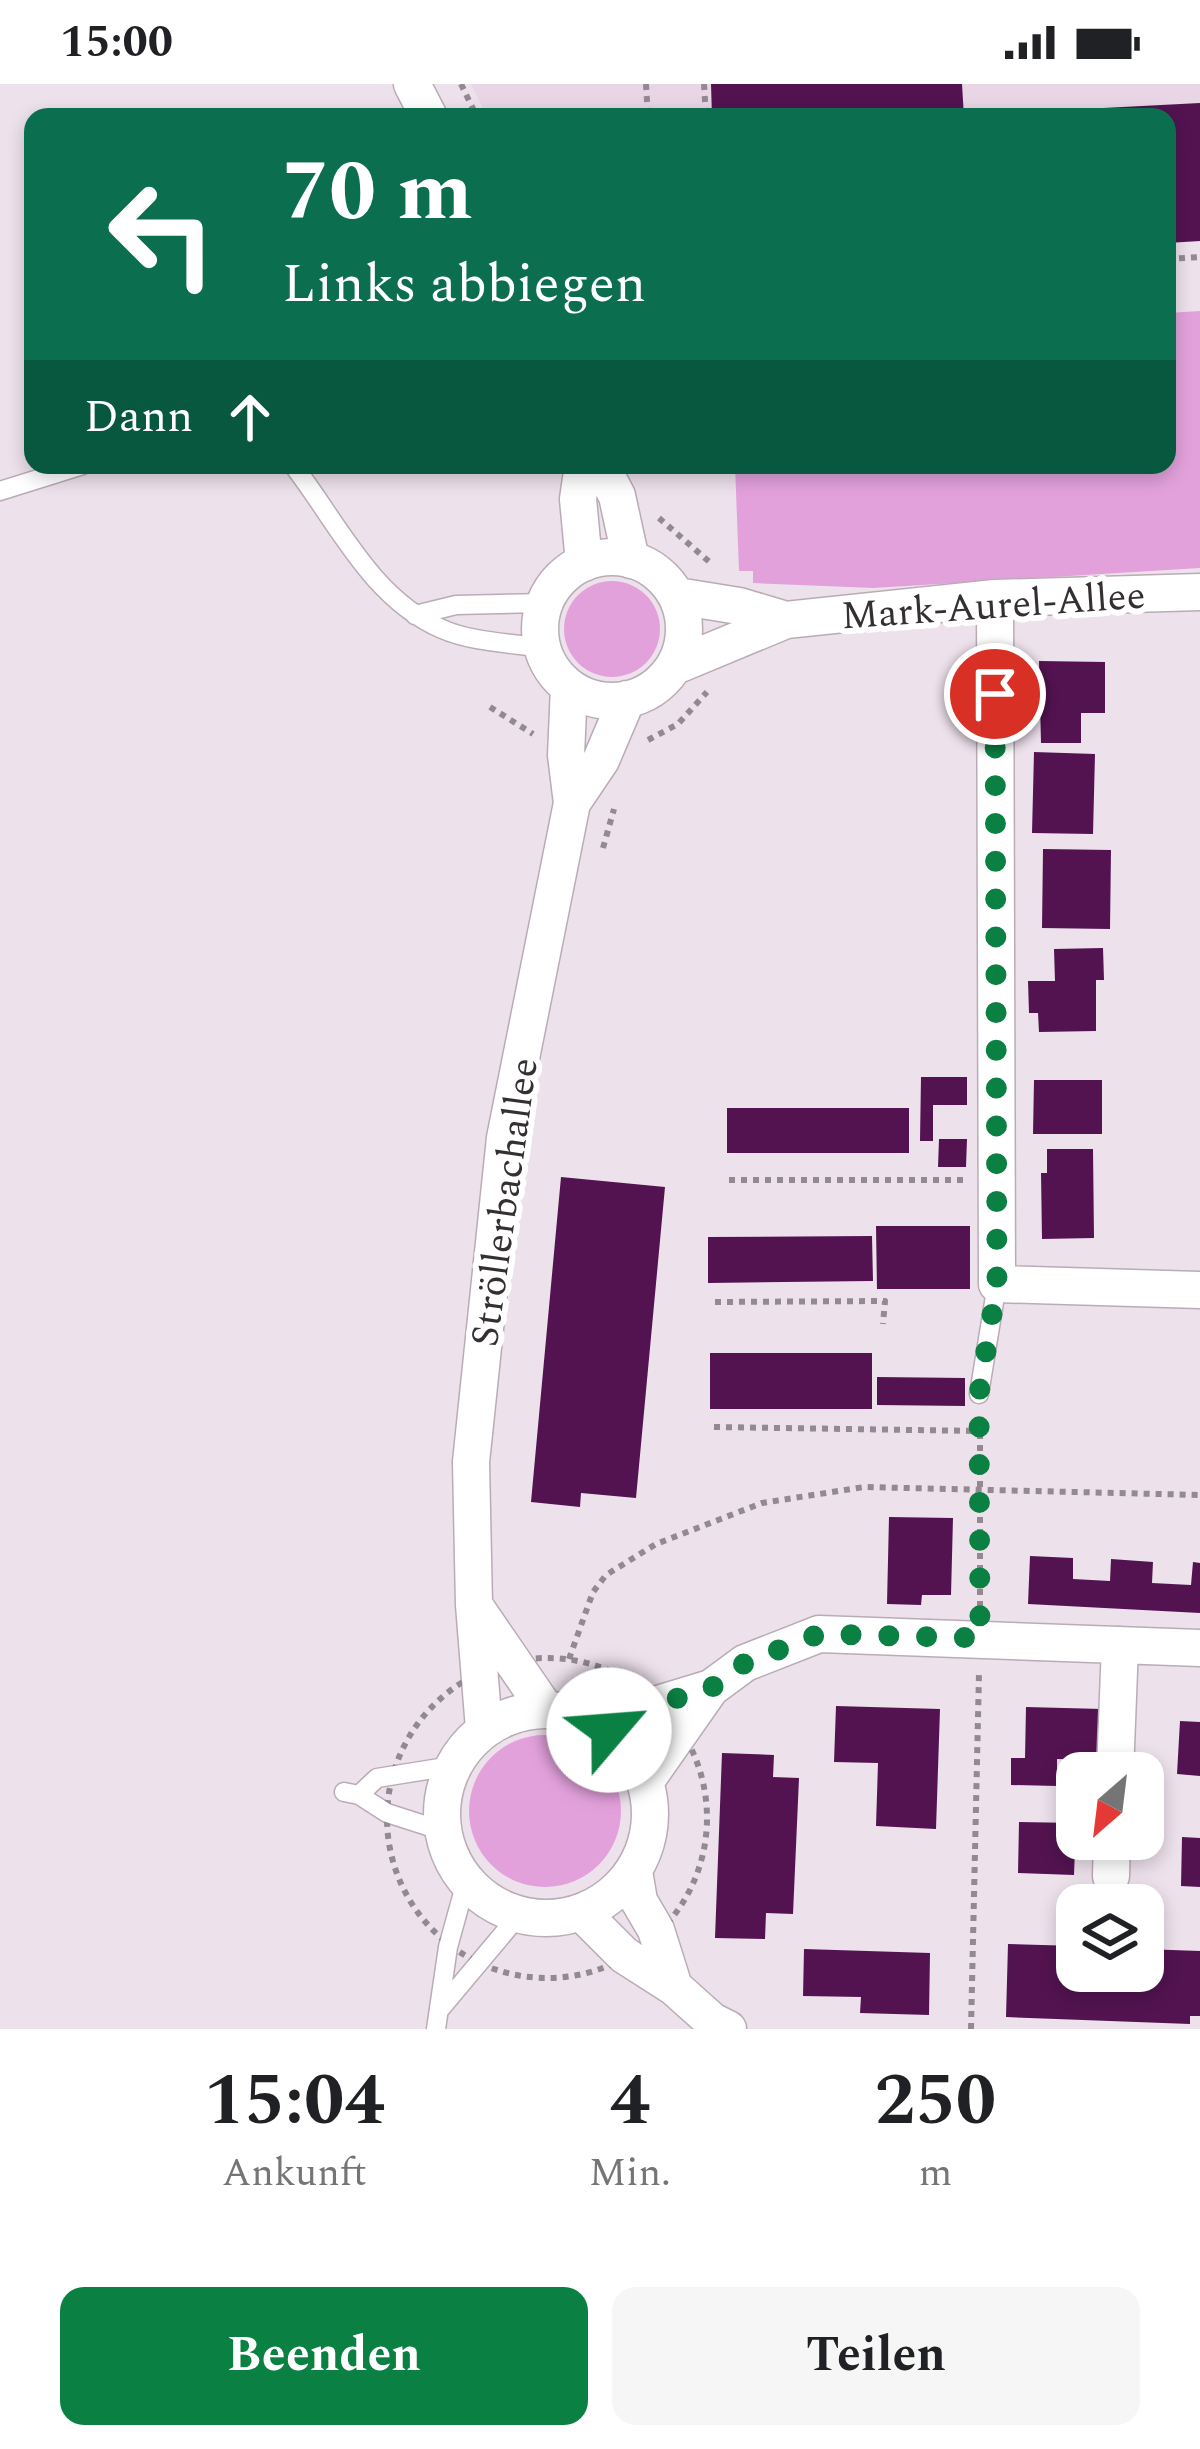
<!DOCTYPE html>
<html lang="de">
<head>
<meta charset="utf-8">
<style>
	:root { --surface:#fff; --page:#f6f6f6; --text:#202124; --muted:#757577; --accent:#0b8043 }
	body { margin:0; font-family:Spectral,serif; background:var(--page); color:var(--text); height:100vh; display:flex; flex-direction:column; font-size:45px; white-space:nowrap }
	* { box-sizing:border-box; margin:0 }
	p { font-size:39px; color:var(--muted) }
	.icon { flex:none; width:66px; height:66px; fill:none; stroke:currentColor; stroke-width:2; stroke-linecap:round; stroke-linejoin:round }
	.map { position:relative; height:1945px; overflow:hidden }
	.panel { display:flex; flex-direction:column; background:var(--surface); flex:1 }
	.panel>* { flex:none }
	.top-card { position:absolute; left:24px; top:24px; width:1152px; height:366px; border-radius:24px; box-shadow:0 6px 18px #0003; background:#0b6e4f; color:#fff; overflow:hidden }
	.needle { width:78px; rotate:208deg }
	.buttons { position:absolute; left:1056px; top:1668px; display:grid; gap:24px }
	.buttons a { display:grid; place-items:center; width:108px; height:108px; border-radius:24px; background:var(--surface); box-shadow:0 6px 18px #0003; font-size:60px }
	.pin { position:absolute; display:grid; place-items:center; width:102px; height:102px; color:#fff; margin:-51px; border:6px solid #fff; border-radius:50%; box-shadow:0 3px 12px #0007 }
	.me { position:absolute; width:132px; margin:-66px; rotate:63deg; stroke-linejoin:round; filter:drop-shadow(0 0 9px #0008) }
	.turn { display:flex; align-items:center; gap:42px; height:252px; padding:0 60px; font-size:54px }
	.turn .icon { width:156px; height:156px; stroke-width:2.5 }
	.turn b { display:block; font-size:84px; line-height:102px }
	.then { display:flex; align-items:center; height:114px; padding:0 60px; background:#0003; gap:24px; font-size:45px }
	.eta { display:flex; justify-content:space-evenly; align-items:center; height:204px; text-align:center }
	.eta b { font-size:72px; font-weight:700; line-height:84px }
	.cta { display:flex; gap:24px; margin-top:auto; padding:24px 60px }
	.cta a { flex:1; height:138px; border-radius:24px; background:var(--accent); color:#fff; font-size:48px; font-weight:700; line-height:138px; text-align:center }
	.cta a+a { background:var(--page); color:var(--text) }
	.status { display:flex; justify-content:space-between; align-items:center; height:84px; padding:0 60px; background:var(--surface); direction:ltr }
	.status svg { height:33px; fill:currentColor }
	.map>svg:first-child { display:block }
	.built { fill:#e8d5e5 }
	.green { fill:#e3a1dc }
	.building { fill:#531351 }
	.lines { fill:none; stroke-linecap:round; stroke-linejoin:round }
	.service-casing { stroke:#b9acb7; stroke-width:21 }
	.minor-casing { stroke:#b9acb7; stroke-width:39 }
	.path { stroke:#928991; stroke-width:6; stroke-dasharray:6 6; stroke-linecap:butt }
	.service { stroke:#fff; stroke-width:18 }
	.minor { stroke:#fff; stroke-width:36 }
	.route { stroke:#0b8043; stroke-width:21; stroke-dasharray:0 37.8 }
	.labels { text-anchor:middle; stroke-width:12; stroke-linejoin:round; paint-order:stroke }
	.street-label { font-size:39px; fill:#342f33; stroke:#fff }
</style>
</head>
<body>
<div class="status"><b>15:00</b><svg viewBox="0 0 49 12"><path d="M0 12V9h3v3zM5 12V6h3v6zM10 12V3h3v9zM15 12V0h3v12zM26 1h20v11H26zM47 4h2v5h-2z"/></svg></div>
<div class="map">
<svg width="1200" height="1945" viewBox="0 0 1200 1945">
	<rect width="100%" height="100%" fill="#ede1ec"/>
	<path class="built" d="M471 0H1200V157L1167 159V33H487Z"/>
	<path class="green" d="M1200 227V484L873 504 753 499V487H739L735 381H1167V229Z
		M564 545a48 48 0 1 1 96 0a48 48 0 1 1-96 0Z
		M469 1727a76 76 0 1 1 152 0a76 76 0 1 1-152 0Z"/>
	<path class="building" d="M711 0H962L964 33H712Z
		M1200 19V157L1167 159V33H1005V29Z
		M1039 577 1105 578V629H1081V659H1041Z
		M1034 668 1095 670 1093 750 1032 749Z
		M1043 765 1111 766 1110 845 1042 844Z
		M1103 864 1104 896H1096V947L1039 948 1038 929H1029L1028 897H1055L1054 865Z
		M921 993H967V1021H933V1057H920Z
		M1034 996H1102V1050H1033Z
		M727 1024H909V1069H727Z
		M939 1055H967L966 1083H938Z
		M1047 1065H1093L1094 1154 1042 1155 1041 1089H1047Z
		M561 1093 665 1103 636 1414 581 1409 580 1423 531 1418Z
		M876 1142H970V1205H877Z
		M872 1152 873 1197 708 1199V1153Z
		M710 1269H872V1325H710Z
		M877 1293 965 1294V1322L877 1321Z
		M889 1433 953 1434 951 1511H922L921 1521 887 1520Z
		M1030 1472 1073 1474V1495L1110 1497 1111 1475 1153 1478 1152 1499 1191 1501 1193 1478 1200 1479V1529L1028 1520Z
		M836 1622 940 1625 936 1745 876 1742 878 1679 834 1678Z
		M1026 1623 1102 1625 1101 1676 1057 1675V1702L1011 1701V1674H1025Z
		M1180 1637 1200 1638V1692L1177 1690Z
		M722 1669 774 1671 773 1693 799 1694 793 1830 766 1829 765 1855 715 1854Z
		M1019 1738 1076 1739 1074 1791 1018 1789Z
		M1182 1753 1200 1754V1803L1181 1802Z
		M1008 1860 1077 1862V1887H1143V1865L1200 1867V1932H1190V1940L1006 1933Z
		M804 1865 930 1869 929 1931 860 1929 861 1913 803 1912Z"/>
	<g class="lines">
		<g class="service-casing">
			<path id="service" d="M293 381C338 439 371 514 442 545 471 558 511 559 543 564
				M0 407 83 381
				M415 531 456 521 545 519
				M979 1310 997 1200
				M344 1708 359 1711 387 1729 443 1747
				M359 1711 377 1694 452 1682
				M441 1924 519 1831
				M436 1945 448 1863 466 1798"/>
		</g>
		<g class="minor-casing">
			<path id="minor" d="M412 0 429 33
				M583 381 578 415 584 479
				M601 381 617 412 631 476
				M540 545a72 72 0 1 1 144 0a72 72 0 1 1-144 0Z
				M677 512 739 522 786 536
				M995 514 997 1200 1200 1206
				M675 582 786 536 995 514 1200 508
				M572 719 601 676 627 615
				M476 1524 546 1626
				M442 1730a104 104 0 1 1 208 0a104 104 0 1 1-208 0Z
				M484 1645 474 1521 471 1378 505 1054 572 719 566 671 569 603
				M609 1646 655 1621 711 1604
				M1115 1689 1120 1561
				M645 1698 711 1604 745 1579 819 1550 1200 1564
				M634 1787 639 1817 656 1846 674 1903
				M1111 1792 1112 1755
				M581 1828 624 1871 674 1903 712 1937 728 1945"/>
		</g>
		<path class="path" d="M461 0 477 33
			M646 0 648 33
			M704 0 706 33
			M1167 175 1200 173
			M659 434 713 481
			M490 623 533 650
			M648 656 678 640 707 608
			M603 764 614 725
			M729 1096H963
			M715 1218 885 1217 883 1240
			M980 1337V1522
			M714 1343 980 1347
			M387 1734a160 160 0 1 1 320 0a160 160 0 1 1-320 0Z
			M569 1575 593 1508 606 1491 656 1460 762 1419 864 1403 1200 1411
			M971 1945 979 1589"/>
		<use href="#service" class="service"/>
		<use href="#minor" class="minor"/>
	</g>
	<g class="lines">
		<path class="route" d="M609 1646 655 1621 711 1604 745 1579 819 1550 980 1554 979 1310 997 1200 995 610"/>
	</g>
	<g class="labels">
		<g class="street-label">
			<text transform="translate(993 520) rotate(-4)" y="14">Mark-Aurel-Allee</text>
			<text transform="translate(503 1118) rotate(-82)" y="14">Ströllerbachallee</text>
		</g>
	</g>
</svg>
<div class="buttons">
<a><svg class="needle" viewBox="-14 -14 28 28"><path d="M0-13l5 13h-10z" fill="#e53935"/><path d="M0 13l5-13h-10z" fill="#757577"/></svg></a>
<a><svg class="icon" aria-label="layers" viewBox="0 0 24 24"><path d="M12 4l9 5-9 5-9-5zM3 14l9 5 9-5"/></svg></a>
</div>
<div class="pin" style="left:995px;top:610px;background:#d93025"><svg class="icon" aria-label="arrive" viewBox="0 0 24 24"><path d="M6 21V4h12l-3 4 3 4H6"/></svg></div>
<svg class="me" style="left:609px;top:1646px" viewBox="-20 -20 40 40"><circle r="19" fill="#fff"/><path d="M0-13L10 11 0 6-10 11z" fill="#0b8043"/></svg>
<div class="top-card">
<div class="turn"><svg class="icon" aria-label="left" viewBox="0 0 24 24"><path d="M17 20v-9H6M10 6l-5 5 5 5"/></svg><div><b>70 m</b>Links abbiegen</div></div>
<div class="then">Dann<svg class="icon" aria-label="ahead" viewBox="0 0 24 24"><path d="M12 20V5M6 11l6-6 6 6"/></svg></div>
</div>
</div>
<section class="panel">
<div class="eta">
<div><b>15:04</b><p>Ankunft</p></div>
<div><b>4</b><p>Min.</p></div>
<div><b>250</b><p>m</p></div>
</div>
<div class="cta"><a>Beenden</a><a>Teilen</a></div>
</section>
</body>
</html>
